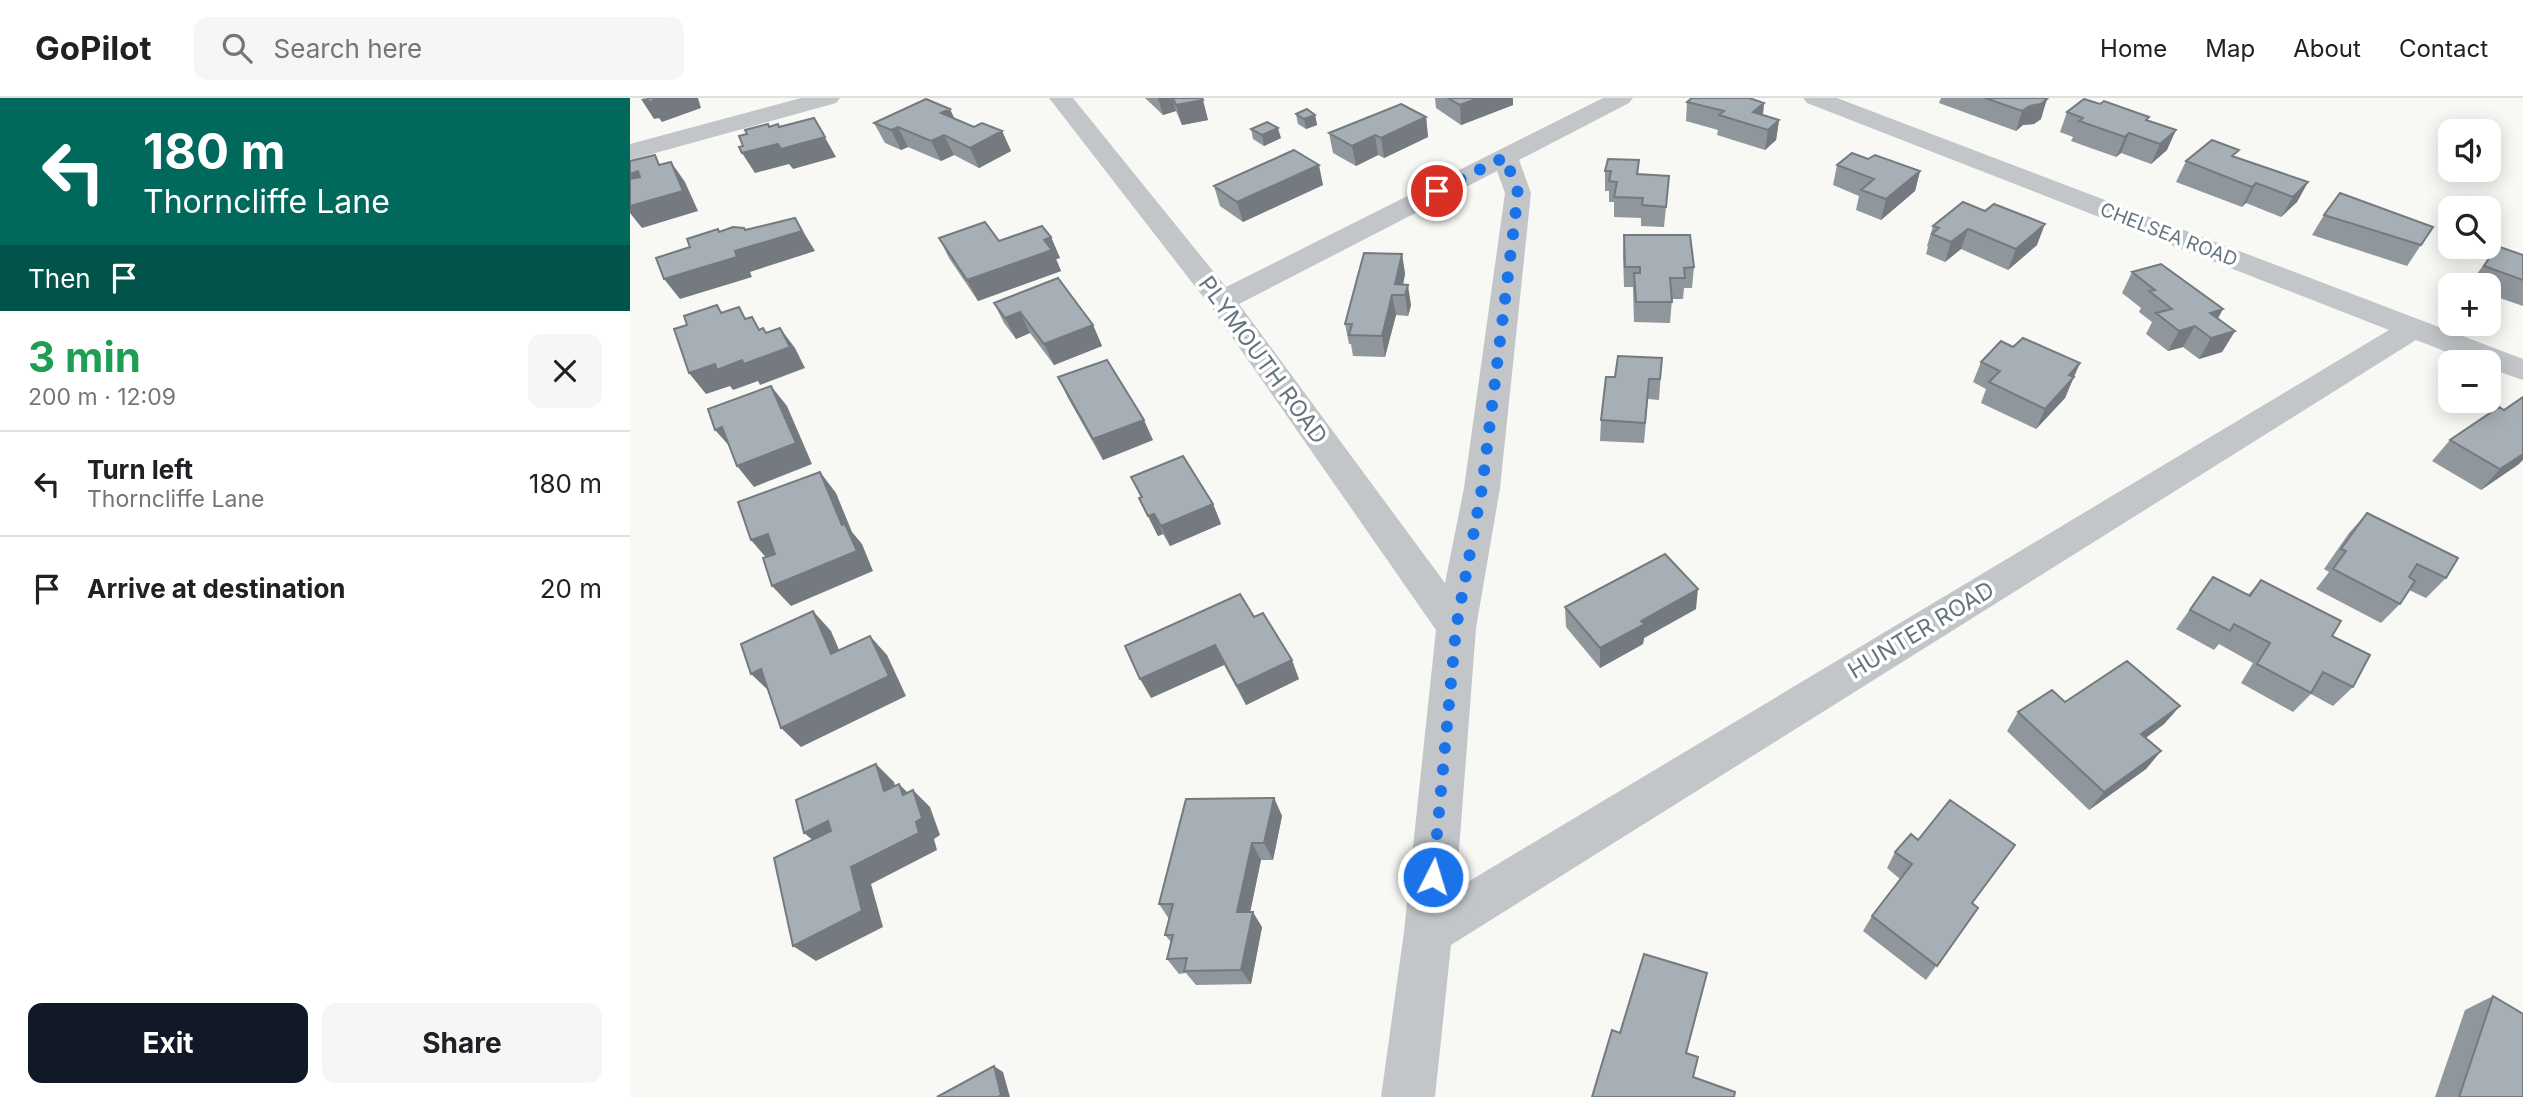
<!DOCTYPE html>
<html lang="en">
<head>
<meta charset="utf-8">
<style>
	:root { --surface:#fff; --page:#f6f6f6; --text:#202124; --muted:#757577; --line:#e0e0e0; --accent:#111827 }
	body { margin:0; font-family:Inter,sans-serif; background:var(--page); color:var(--text); height:100vh; display:flex; flex-direction:column; font-size:26px; white-space:nowrap }
	* { box-sizing:border-box; margin:0 }
	p { font-size:23px; color:var(--muted) }
	.icon { flex:none; width:38px; height:38px; fill:none; stroke:currentColor; stroke-width:2; stroke-linecap:round; stroke-linejoin:round }
	.map { position:relative; flex:1; overflow:hidden }
	.side { display:flex; flex-direction:column; background:var(--surface); width:630px }
	.side>* { flex:none }
	.top-card { background:#00695c; color:#fff; overflow:hidden }
	.fabs { position:absolute; left:1808px; top:21px; display:grid; gap:14px }
	.fabs a { display:grid; place-items:center; width:63px; height:63px; border-radius:14px; background:var(--surface); box-shadow:0 4px 18px #0003; font-size:35px }
	.pin { position:absolute; display:grid; place-items:center; width:60px; height:60px; color:#fff; margin:-30px; border:4px solid #fff; border-radius:50%; box-shadow:0 2px 7px #0007 }
	.me { position:absolute; width:77px; margin:-38px; rotate:5deg; stroke-linejoin:round; filter:drop-shadow(0 0 5px #0008) }
	.turn { display:flex; align-items:center; gap:24px; height:147px; padding:0 28px; font-size:32px }
	.turn .icon { width:91px; height:91px; stroke-width:2.5 }
	.turn b { display:block; font-size:49px; line-height:60px }
	.then { display:flex; align-items:center; height:66px; padding:0 28px; background:#0003; gap:14px; font-size:26px }
	.round { display:grid; place-items:center; flex:none; width:74px; height:74px; border-radius:14px; background:var(--page) }
	.summary { display:flex; align-items:center; justify-content:space-between; height:119px; padding:0 28px }
	h1 { font-size:42px; font-weight:700; line-height:52px; color:#1e9e55 }
	.primary-button { display:flex; gap:14px; margin-top:auto; padding:14px 28px }
	.primary-button a { flex:1; height:80px; border-radius:14px; background:var(--accent); color:#fff; font-size:28px; font-weight:700; line-height:80px; text-align:center }
	.primary-button a+a { background:var(--page); color:var(--text) }
	ul { padding:0; list-style:none }
	li { display:flex; align-items:center; gap:21px; height:105px; padding:0 28px; border-top:2px solid var(--line) }
	li div { flex:1 }
	li b { display:block; font-size:26px }
	li em { font-style:normal }
	header { display:flex; align-items:center; gap:42px; box-sizing:border-box; height:98px; padding:0 35px; background:var(--surface); border-bottom:2px solid var(--line) }
	header strong { font-size:33px }
	nav { display:flex; gap:38px; margin-inline-start:auto; font-size:24px }
	.search { width:490px; height:63px; background:var(--page); display:flex; align-items:center; gap:18px; box-sizing:border-box; padding:0 24px; border-radius:14px; color:var(--muted); font-size:26px }
	main { display:flex; flex:1; min-height:0 }
	.map>svg:first-child { display:block }
	.lines { fill:none; stroke-linecap:round; stroke-linejoin:round }
	.minor { fill:#c2c6c9; fill-rule:evenodd }
	.wall { fill:#8f969c }
	.shaded-wall { fill:#747a7f }
	.building { fill:#a6afb5; stroke:#747a7f; stroke-width:2 }
	.route { stroke:#1a73e8; stroke-width:12; stroke-dasharray:0 21.6 }
	.labels { text-anchor:middle; stroke-width:7; stroke-linejoin:round; paint-order:stroke }
	.far-street-label { font-size:19px; fill:#64757f; stroke:#fff }
	.street-label { font-size:23px; fill:#64757f; stroke:#fff }
</style>
</head>
<body>
<header>
<strong>GoPilot</strong>
<div class="search"><svg class="icon" aria-label="search" viewBox="0 0 24 24"><circle cx="10" cy="10" r="6"/><path d="M15 15l6 6"/></svg>Search here</div>
<nav><a>Home</a><a>Map</a><a>About</a><a>Contact</a></nav>
</header>
<main>
<section class="side">
<div class="top-card">
<div class="turn"><svg class="icon" aria-label="left" viewBox="0 0 24 24"><path d="M17 20v-9H6M10 6l-5 5 5 5"/></svg><div><b>180 m</b>Thorncliffe Lane</div></div>
<div class="then">Then<svg class="icon" aria-label="arrive" viewBox="0 0 24 24"><path d="M6 21V4h12l-3 4 3 4H6"/></svg></div>
</div>
<div class="summary"><div><h1>3 min</h1><p>200 m · 12:09</p></div><a class="round"><svg class="icon" aria-label="close" viewBox="0 0 24 24"><path d="M6 6l12 12M18 6L6 18"/></svg></a></div>
<ul>
<li><svg class="icon" aria-label="left" viewBox="0 0 24 24"><path d="M17 20v-9H6M10 6l-5 5 5 5"/></svg><div><b>Turn left</b><p>Thorncliffe Lane</p></div><em>180 m</em></li>
<li><svg class="icon" aria-label="arrive" viewBox="0 0 24 24"><path d="M6 21V4h12l-3 4 3 4H6"/></svg><div><b>Arrive at destination</b></div><em>20 m</em></li>
</ul>
<div class="primary-button"><a>Exit</a><a>Share</a></div>
</section>
<div class="map">
<svg width="1893" height="999" viewBox="0 0 1893 999">
	<rect width="100%" height="100%" fill="#f8f8f5"/>
	<g class="lines">
		<path class="minor" d="M171 0H210L206 5 0 62V46Z
			M419 0H443L596 189 973 0H1003L999 5 889 62 901 95 870 390 846 530 826 791 1759 232 1177 5 1173 0H1207L1893 261V282L1858 270V264H1843L1786 242 821 847 805 999H751L774 834 806 532 581 209ZM867 73 875 95 834 390 815 485 609 206Z"/>
	</g>
	<path class="wall" d="M515 0H572L578 22 552 27 546 13 533 17Z
		M805 0H883V7L831 27 806 10Z
		M1311 0H1413L1411 21 1404 26 1393 27 1386 33 1309 5Z
		M1057 4 1134 5 1133 17 1149 22 1146 42 1135 52 1087 37 1088 32 1056 23Z
		M1470 6 1519 19 1518 22 1537 52 1521 66 1491 55 1486 59 1441 43 1443 39 1430 34 1437 14Z
		M666 16 685 17 687 27 676 31 668 26Z
		M796 19 798 39 754 60 748 57 726 68 703 55 699 35Z
		M325 21 344 29 372 33 381 53 349 70 324 57 311 63 278 49 271 52 255 45 244 25Z
		M621 31 651 40 634 48 623 41Z
		M1605 59 1678 84 1667 104 1651 119 1616 105 1612 109 1546 84 1556 63Z
		M1238 61 1290 73 1285 93 1251 122 1226 112 1229 98 1203 87 1207 67Z
		M1009 62 1008 76 1039 78 1034 129 1011 128V120L984 119V104H979V93H975V73Z
		M693 87 613 124 590 108 584 88Z
		M1333 104 1407 147 1378 172 1331 151 1315 164 1296 156 1298 149 1297 148 1303 128Z
		M1694 117 1791 147 1777 168 1682 137Z
		M994 137 1064 169 1062 190H1054L1053 201H1042L1040 225 1004 224 1003 189H994L993 157Z
		M421 139 430 160 426 161 431 173 348 203 319 160 309 140 369 143Z
		M1867 148 1893 157V208L1858 196V187H1839Z
		M772 156 775 176 773 186 781 207 778 218 766 217 755 259 723 258 721 246H719L715 226Z
		M1502 174 1588 220 1605 233 1592 254 1569 261 1553 249 1538 253 1516 236 1522 224 1509 214 1511 210 1492 195Z
		M364 205 463 227 472 248 424 267 400 235 386 241 374 225Z
		M1032 260 1029 302 1018 301 1014 345 970 343 971 322 985 279Z
		M1351 264 1443 278 1435 300 1406 331 1351 305 1356 291 1343 284Z
		M428 279 523 342 473 362 438 300Z
		M1820 342 1889 366 1851 392 1802 363Z
		M501 379 583 406 591 426 540 448 533 436 528 438 509 400H511Z
		M1737 415 1816 480 1796 500 1779 492 1770 506 1751 525 1686 491 1699 474 1694 471 1719 435Z
		M1583 479 1618 497 1631 482 1702 538 1723 589 1703 608 1681 596 1663 614 1611 585 1623 565 1589 546 1584 552 1546 531Z
		M935 509 1066 511 1014 540 1013 546 970 570 936 529Z
		M624 519 669 581 616 607 594 567 521 600Z
		M1435 604 1550 608 1534 626 1516 640 1531 653 1516 671 1459 712 1377 633 1388 614Z
		M644 700 652 718 643 762H631L620 814 632 829 621 886 566 887 556 875 549 876 537 861 541 844 535 837 539 821 529 806Z
		M1265 754 1348 810 1296 882 1233 833 1242 818 1270 781 1257 770Z
		M1863 898 1893 999H1805L1835 912Z"/>
	<path class="shaded-wall" d="M18 0H68L71 10 32 24 29 20 24 21 11 1Z
		M528 0H542L546 13 533 17Z
		M848 0H883V7L831 27 830 7Z
		M1417 1 1411 21 1404 26 1393 27 1386 33 1392 13 1400 8Z
		M573 2 578 22 552 27 546 7Z
		M1134 5 1132 24 1123 14Z
		M320 11 329 30 311 15Z
		M685 17 687 27 676 31 674 21Z
		M796 19 798 39 754 60 751 40Z
		M184 20 206 59 163 71 159 66 125 75 112 55Z
		M1149 22 1146 42 1135 52 1138 32Z
		M268 29 278 49 271 52 261 32Z
		M648 30 651 40 634 48 632 37Z
		M1546 32 1537 52 1521 66 1530 46Z
		M372 33 381 53 349 70 340 50Z
		M1499 35 1491 55 1486 59 1495 39Z
		M314 37 324 57 311 63 301 43Z
		M745 37 748 57 726 68 722 48Z
		M41 64 55 84 68 113 12 130 0 115V108Z
		M689 67 693 87 613 124 607 104Z
		M8 73 23 94 0 83V76Z
		M1290 73 1285 93 1251 122 1256 101Z
		M1678 84 1667 104 1651 119 1663 99Z
		M1626 85 1616 105 1612 109 1622 89Z
		M165 120 185 153 120 174 122 179 50 201 34 181 115 132 114 130 126 147Z
		M1415 126 1407 147 1378 172 1386 151Z
		M1338 131 1331 151 1315 164 1321 144Z
		M421 139 430 160 426 161 431 173 348 203 337 182 414 142Z
		M772 156 775 176 771 197 765 186Z
		M778 187 781 207 778 218 775 197Z
		M762 197 766 217 755 259 752 238Z
		M1593 211 1582 232 1580 215Z
		M390 214 400 235 386 241 375 220Z
		M463 227 472 248 424 267 414 246Z
		M1565 228 1553 249 1538 253 1549 233Z
		M150 230 165 250 175 270 130 287 128 283 103 292 100 288 76 296 59 275 85 266 112 262 149 253Z
		M1605 233 1592 254 1569 261 1581 240Z
		M1450 265 1435 300 1406 331 1415 311 1439 277Z
		M141 288 157 308 182 366 124 389 107 368Z
		M514 322 523 342 473 362 463 341Z
		M92 329 103 352 85 332Z
		M1893 356V362L1889 366 1851 392 1870 371Z
		M190 374 206 395 222 434 232 446 243 473 161 508 142 488 212 427Z
		M583 406 591 426 540 448 531 428Z
		M524 416 533 436 528 438 518 418Z
		M138 436 156 456 139 463 121 442Z
		M1068 491 1066 511 1014 540 1013 546 970 570V550L1011 523Z
		M183 513 201 533 219 575 201 556Z
		M240 538 257 557 276 598 171 649 151 630Z
		M585 547 594 567 521 600 510 581Z
		M662 562 669 581 616 607 607 588Z
		M131 571 141 595 121 576Z
		M1550 608 1534 626 1496 654 1511 636Z
		M1531 653 1516 671 1459 712 1474 694Z
		M246 666 264 684 272 711 254 693Z
		M269 686 287 704 283 692 300 709 310 737 304 741 307 752 241 786 253 829 186 863 163 848 273 697Z
		M644 700 652 718 643 762 634 745Z
		M198 723 219 740 195 752 174 735Z
		M622 745 631 762 617 829 607 814Z
		M623 814 632 829 621 886 611 872Z
		M364 968 373 974 380 999H368Z"/>
	<path class="building" d="M18 0H30L18 4Z
		M543 0H572L573 2 546 7Z
		M818 0H848L830 7Z
		M1062 0H1119L1134 5 1123 14 1149 22 1138 32 1089 17 1094 13 1057 4Z
		M1355 0H1413L1417 1 1411 6 1400 8 1392 13Z
		M296 1 320 11 311 15 344 29 352 25 372 33 340 50 314 37 301 43 268 29 261 32 244 25Z
		M1454 1 1470 6 1474 3 1519 19 1516 22 1546 32 1530 46 1499 35 1495 39 1449 23 1453 20 1437 14Z
		M771 6 796 19 751 40 745 37 722 48 699 35Z
		M677 11 685 17 674 21 666 16Z
		M184 20 195 39 151 51 148 46 112 55 109 49 113 48 109 38 117 36 115 32 138 26 139 29 148 26 149 29Z
		M637 24 648 30 632 37 621 31Z
		M1582 42 1609 52 1602 58 1678 84 1663 99 1626 85 1622 89 1556 63Z
		M664 52 689 67 607 104 584 88Z
		M1222 55 1238 61 1245 57 1290 73 1256 101 1231 92 1244 81 1207 67Z
		M25 57 29 67 41 64 53 93 0 108V81L10 79 8 73 0 76V63Z
		M978 61 1009 62 1007 76 1039 78 1036 109 1012 107 1013 100 984 99 987 84 979 83 981 73H975Z
		M1710 95 1803 129 1791 147 1694 117Z
		M1333 104 1355 113 1364 106 1415 126 1386 151 1338 131 1321 144 1302 136 1309 130 1303 128Z
		M165 120 172 133 105 153 107 159 34 181 26 160 60 149 57 141 88 131 89 134 103 129 114 130 115 132Z
		M355 124 369 143 412 128 421 139 414 142 422 152 337 182 309 140Z
		M994 137H1060L1064 169 1054 170 1055 180H1040L1042 204H1006L1004 175H1010V169H995Z
		M1867 148 1893 157V182L1854 168Z
		M734 155 772 156 765 186 778 187 775 197H762L752 238 719 237 722 226H715Z
		M1531 166 1593 211 1580 215 1605 233 1581 240 1565 228 1549 233 1526 215 1542 211 1519 193 1525 192 1502 174Z
		M428 180 463 227 414 246 390 214 375 220 364 205Z
		M87 207 91 215 109 209 115 221 122 219 129 232 133 230 136 235 150 230 160 249 114 266 112 262 87 272 85 266 59 275 44 231 57 227 54 218Z
		M1393 240 1450 265 1439 277 1444 279 1415 311 1359 284 1370 273 1351 264 1371 243 1383 249Z
		M988 258 1032 260 1030 281H1019L1015 325 971 322 976 279H985Z
		M477 262 514 322 463 341 428 279Z
		M141 288 166 345 107 368 92 329 85 332 78 311Z
		M1893 299V356L1870 371 1820 342 1869 309 1874 312Z
		M553 358 583 406 531 428 524 416 518 418 509 400 512 399 501 379Z
		M190 374 212 427 215 426 227 453 142 488 133 460 145 456 138 436 121 442 108 404Z
		M1737 415 1828 460 1816 480 1787 466 1779 479 1785 483 1770 506 1703 471 1716 453 1711 451Z
		M1035 456 1068 491 1011 523 1015 526 970 550 935 509Z
		M1583 479 1620 498 1631 482 1711 523 1702 538 1740 557 1723 589 1693 574 1681 595 1627 566 1640 545 1604 526 1600 533 1560 512Z
		M610 496 624 519 633 515 662 562 607 588 585 547 510 581 495 548Z
		M183 513 201 556 240 538 259 578 151 630 131 571 121 576 111 546Z
		M1497 563 1550 608 1511 636 1531 653 1474 694 1388 614 1422 592 1435 604Z
		M246 666 254 693 269 686 273 697 283 692 292 720 286 724 289 735 221 769 232 813 163 848 144 760 201 733 198 723 174 735 166 702Z
		M644 700 634 745H622L607 814H623L611 872 554 873 557 860 537 861 543 837H535L543 806H529L556 701Z
		M1320 702 1385 747 1342 805 1348 810 1307 868 1242 818 1282 766 1265 754 1281 736 1288 742Z
		M1014 856 1077 875 1056 955 1068 959 1063 979 1105 994 1104 999H962L982 932 990 935Z
		M1863 898 1893 916V999H1829Z
		M364 968 371 997 368 999H307Z"/>
	<g class="lines">
		<path class="route" d="M803 779 826 530 852 390 888 95 875 59 807 93"/>
	</g>
	<g class="labels">
		<g class="far-street-label">
			<text transform="translate(1539 136) rotate(21)" y="7">CHELSEA ROAD</text>
		</g>
		<g class="street-label">
			<text transform="translate(633 262) rotate(54)" y="8">PLYMOUTH ROAD</text>
			<text transform="translate(1291 532) rotate(-31)" y="8">HUNTER ROAD</text>
		</g>
	</g>
</svg>
<div class="fabs">
<a><svg class="icon" aria-label="sound" viewBox="0 0 24 24"><path d="M4 9h4l5-4v14l-5-4H4zM17 9q2 3 0 6"/></svg></a>
<a><svg class="icon" aria-label="search" viewBox="0 0 24 24"><circle cx="10" cy="10" r="6"/><path d="M15 15l6 6"/></svg></a>
<a>+</a>
<a>−</a>
</div>
<div class="pin" style="left:807px;top:93px;background:#d93025"><svg class="icon" aria-label="arrive" viewBox="0 0 24 24"><path d="M6 21V4h12l-3 4 3 4H6"/></svg></div>
<svg class="me" style="left:803px;top:779px" viewBox="-20 -20 40 40"><circle r="17" fill="#1a73e8" stroke="#fff" stroke-width="3"/><path d="M0-11L8 9 0 5-8 9z" fill="#fff"/></svg>
</div>
</main>
</body>
</html>
